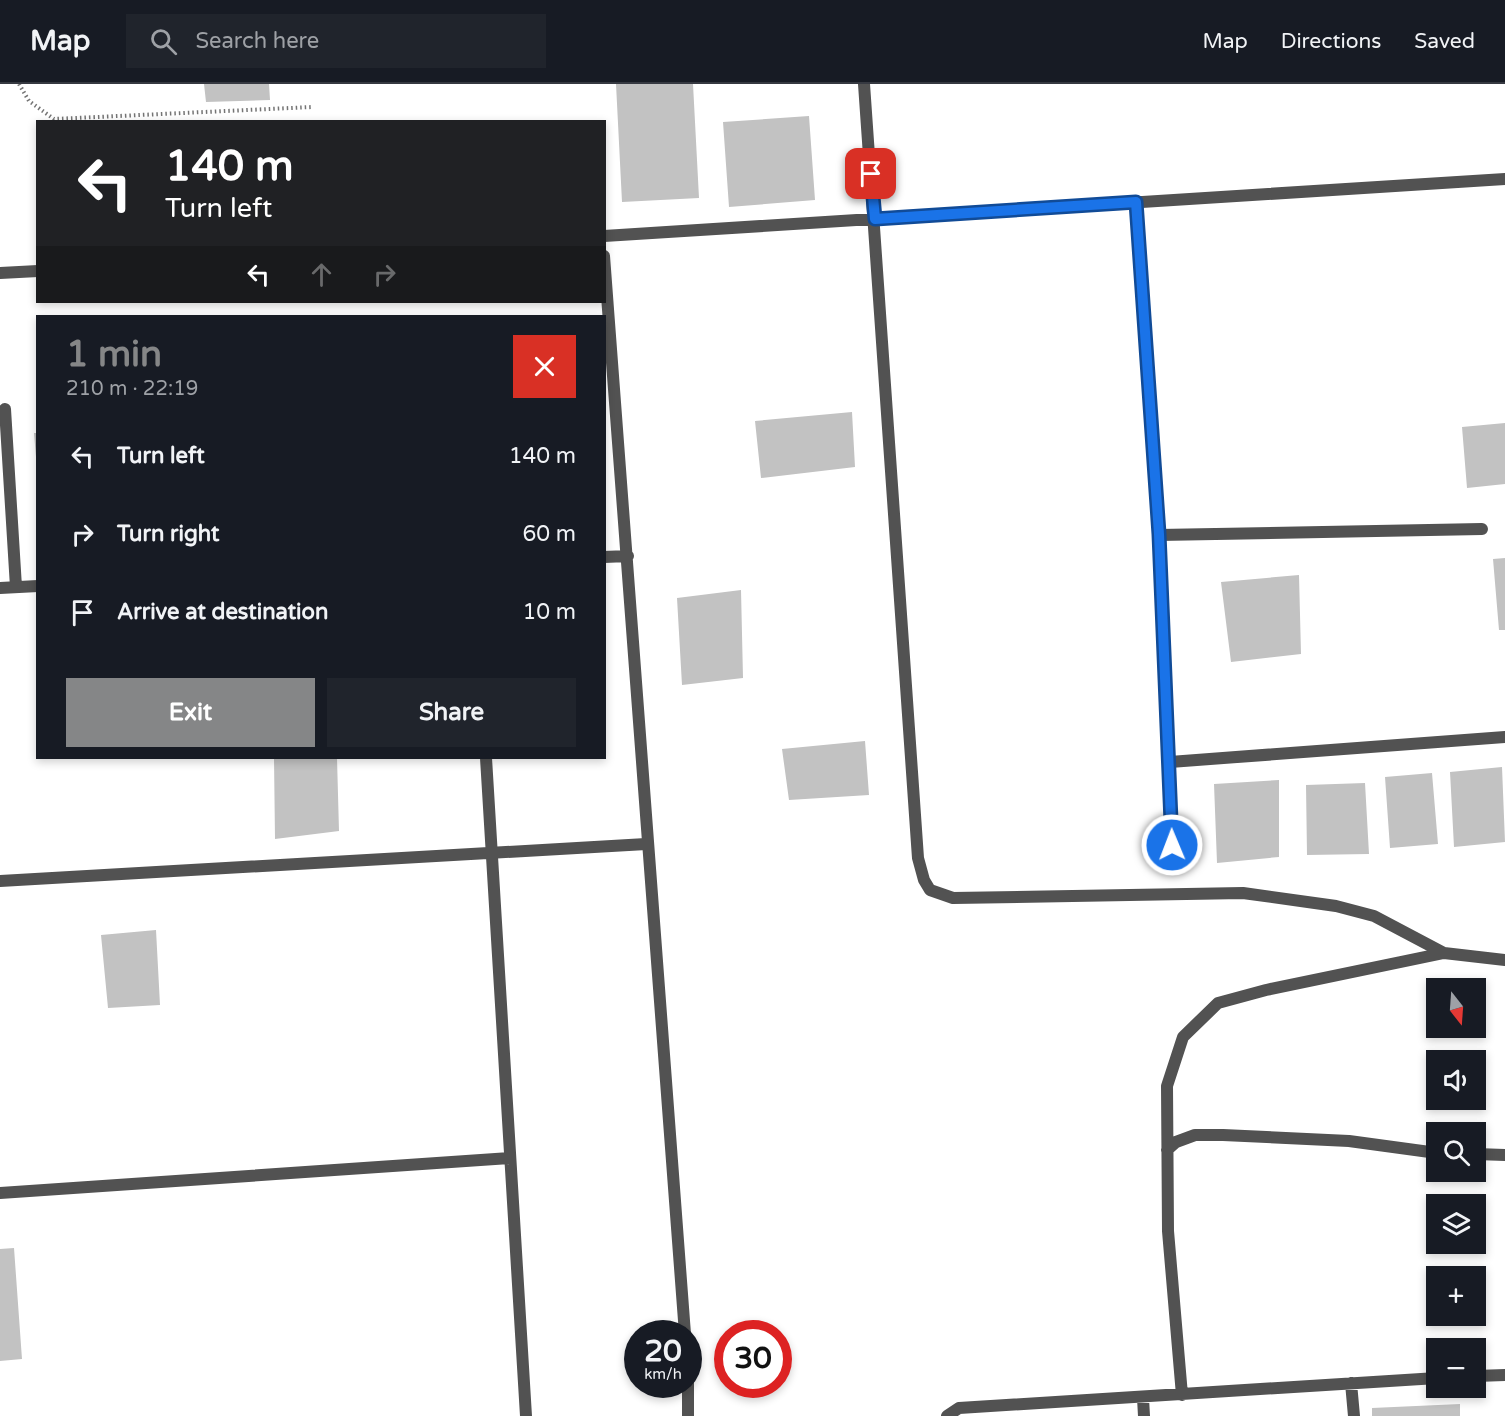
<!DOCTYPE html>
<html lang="en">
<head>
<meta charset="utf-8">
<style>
	:root { --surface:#171b24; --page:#20242c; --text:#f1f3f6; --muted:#9ea1a6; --line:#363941; --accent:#858687 }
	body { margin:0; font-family:"Varela Round",sans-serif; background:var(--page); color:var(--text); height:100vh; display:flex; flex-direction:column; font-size:22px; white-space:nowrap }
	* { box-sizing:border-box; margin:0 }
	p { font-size:20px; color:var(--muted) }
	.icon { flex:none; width:33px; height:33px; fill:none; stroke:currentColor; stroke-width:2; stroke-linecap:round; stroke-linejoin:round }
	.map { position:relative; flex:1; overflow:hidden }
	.details { position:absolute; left:36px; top:231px; width:570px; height:444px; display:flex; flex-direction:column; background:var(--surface); border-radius:0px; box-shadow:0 3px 9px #0003 }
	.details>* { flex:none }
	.guide { position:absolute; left:36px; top:36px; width:570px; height:183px; border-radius:0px; box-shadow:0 3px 9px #0003; background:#202124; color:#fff; overflow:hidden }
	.needle { width:39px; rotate:163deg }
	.buttons { position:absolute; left:1426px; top:894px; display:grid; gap:12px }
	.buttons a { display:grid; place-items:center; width:60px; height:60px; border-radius:0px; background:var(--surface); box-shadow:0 3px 9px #0003; font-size:30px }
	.speed { position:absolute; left:624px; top:1236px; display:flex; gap:12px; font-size:30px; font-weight:700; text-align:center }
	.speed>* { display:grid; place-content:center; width:78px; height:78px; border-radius:50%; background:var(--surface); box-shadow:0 3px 9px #0003; line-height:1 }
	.speed small { font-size:15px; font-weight:400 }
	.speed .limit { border:9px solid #d22; background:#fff; color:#111 }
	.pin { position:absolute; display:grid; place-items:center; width:51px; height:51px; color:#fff; margin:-26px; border-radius:12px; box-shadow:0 3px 9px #0006 }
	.me { position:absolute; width:66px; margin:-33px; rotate:359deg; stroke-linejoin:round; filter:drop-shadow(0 0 4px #0008) }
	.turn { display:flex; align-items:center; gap:21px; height:126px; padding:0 30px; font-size:27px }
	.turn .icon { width:78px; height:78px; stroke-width:2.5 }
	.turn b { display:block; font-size:42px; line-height:51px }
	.lanes { display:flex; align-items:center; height:57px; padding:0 30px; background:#0003; justify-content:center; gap:30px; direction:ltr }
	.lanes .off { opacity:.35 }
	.round { display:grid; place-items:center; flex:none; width:63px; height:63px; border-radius:0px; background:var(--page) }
	.overview { display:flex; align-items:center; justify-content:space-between; height:102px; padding:0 30px }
	h1 { font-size:36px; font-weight:700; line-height:45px; color:var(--accent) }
	.action { display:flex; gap:12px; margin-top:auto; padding:12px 30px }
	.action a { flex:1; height:69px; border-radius:0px; background:var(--accent); color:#fff; font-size:24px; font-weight:700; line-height:69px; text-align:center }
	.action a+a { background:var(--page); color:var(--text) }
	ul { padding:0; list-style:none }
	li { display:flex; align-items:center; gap:18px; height:78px; padding:0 30px }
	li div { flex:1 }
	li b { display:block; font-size:22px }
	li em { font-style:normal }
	header { display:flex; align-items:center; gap:36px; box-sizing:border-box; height:84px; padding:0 30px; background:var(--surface); border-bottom:2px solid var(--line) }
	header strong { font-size:28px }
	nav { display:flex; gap:33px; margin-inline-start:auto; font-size:21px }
	.search { width:420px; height:54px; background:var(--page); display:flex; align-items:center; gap:15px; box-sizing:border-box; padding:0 21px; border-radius:0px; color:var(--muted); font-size:22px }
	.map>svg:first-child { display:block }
	.building { fill:#c2c2c2 }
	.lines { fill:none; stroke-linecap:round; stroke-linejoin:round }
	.path { stroke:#747474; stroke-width:4; stroke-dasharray:1.5 3; stroke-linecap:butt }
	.minor { stroke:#525252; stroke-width:12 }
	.route-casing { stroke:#114b97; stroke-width:15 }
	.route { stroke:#1a73e8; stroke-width:10 }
</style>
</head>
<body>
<header>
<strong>Map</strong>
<div class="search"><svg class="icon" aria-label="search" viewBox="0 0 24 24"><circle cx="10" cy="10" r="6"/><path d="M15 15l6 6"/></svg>Search here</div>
<nav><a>Map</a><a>Directions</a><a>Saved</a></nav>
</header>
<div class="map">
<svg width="1505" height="1332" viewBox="0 0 1505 1332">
	<rect width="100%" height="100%" fill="#fff"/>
	<path class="building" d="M204 0H269L270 16 206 18Z
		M616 0H693L699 114 622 118Z
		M809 32 815 116 729 123 723 38Z
		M852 328 855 383 761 394 755 337Z
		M1505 339V400L1467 404 1462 343Z
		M34 349H38V373H36Z
		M1505 474V546H1499L1493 475Z
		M1299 491 1301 570 1231 578 1221 498Z
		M741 506 743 594 682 601 677 514Z
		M865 657 869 711 789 716 782 665Z
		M274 674H337L339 747 275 755Z
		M1502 683 1505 758 1454 763 1450 688Z
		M1432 689 1438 760 1390 764 1385 693Z
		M1279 696V773L1217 779 1214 700Z
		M1365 699 1369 770 1307 771 1306 701Z
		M156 846 160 921 108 924 101 851Z
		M14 1164 22 1275 0 1277V1165Z
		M1460 1320V1332H1372V1324Z"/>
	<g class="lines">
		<path class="path" d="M19 0 29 17 54 35 312 23"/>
		<path class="minor" d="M864 0 918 774 924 796 930 806 953 814 1243 809 1336 822 1374 832 1444 869 1505 876
			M1136 118 1159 451 1172 761
			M604 152 1505 95
			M604 172 685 1250
			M0 189 38 187
			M5 325 16 503
			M1159 451 1482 445
			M604 473 628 472
			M0 504 38 502
			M486 674 526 1332
			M1170 678 1505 653
			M0 797 646 760
			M1167 1066 1176 1058 1195 1051H1223L1349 1057 1437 1069
			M1476 1070 1505 1071
			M0 1109 510 1074
			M1476 1292 1505 1291
			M1351 1299 1354 1332
			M1182 1311 1168 1147 1167 1002 1183 953 1218 919 1266 906 1444 869
			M1143 1314 1144 1332
			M688 1332V1297
			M947 1332 959 1324 1437 1294"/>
	</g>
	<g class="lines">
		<g class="route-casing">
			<path id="route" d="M871 90 875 135 1136 118 1159 450 1172 761"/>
		</g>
		<use href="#route" class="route"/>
	</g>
</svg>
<div class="buttons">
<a><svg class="needle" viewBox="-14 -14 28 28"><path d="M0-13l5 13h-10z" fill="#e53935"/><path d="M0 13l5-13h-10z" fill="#9ea1a6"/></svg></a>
<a><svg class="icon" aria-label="sound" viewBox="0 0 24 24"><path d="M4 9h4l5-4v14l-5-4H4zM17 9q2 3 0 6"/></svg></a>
<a><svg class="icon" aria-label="search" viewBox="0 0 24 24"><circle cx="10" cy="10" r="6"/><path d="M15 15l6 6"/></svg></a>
<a><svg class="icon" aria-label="layers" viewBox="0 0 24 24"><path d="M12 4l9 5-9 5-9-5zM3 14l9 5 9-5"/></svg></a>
<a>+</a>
<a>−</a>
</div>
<div class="speed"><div>20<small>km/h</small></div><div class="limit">30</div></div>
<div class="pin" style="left:871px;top:90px;background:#d93025"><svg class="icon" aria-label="arrive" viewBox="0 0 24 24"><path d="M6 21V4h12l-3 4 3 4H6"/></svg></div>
<svg class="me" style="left:1172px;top:761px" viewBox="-20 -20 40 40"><circle r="17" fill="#1a73e8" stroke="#fff" stroke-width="3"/><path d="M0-11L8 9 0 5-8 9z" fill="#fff"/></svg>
<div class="guide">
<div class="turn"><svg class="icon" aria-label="left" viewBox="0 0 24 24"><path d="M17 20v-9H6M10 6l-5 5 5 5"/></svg><div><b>140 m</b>Turn left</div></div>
<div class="lanes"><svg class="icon" aria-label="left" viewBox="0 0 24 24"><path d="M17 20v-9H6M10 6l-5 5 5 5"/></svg><svg class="icon off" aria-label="ahead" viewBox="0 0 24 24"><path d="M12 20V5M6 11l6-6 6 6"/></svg><svg class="icon off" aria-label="right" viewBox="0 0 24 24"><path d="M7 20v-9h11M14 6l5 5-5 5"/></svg></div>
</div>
<section class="details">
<div class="overview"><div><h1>1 min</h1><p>210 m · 22:19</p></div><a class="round" style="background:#d93025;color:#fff"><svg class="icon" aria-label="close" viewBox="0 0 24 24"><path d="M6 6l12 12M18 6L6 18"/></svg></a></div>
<ul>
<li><svg class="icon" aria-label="left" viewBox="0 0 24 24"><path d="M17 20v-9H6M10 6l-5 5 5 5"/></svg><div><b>Turn left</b></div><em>140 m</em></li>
<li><svg class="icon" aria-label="right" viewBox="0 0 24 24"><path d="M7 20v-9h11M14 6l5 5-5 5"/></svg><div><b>Turn right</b></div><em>60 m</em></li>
<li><svg class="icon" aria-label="arrive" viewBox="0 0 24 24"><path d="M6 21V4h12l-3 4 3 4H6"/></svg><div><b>Arrive at destination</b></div><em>10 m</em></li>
</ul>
<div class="action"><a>Exit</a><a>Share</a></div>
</section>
</div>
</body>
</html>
